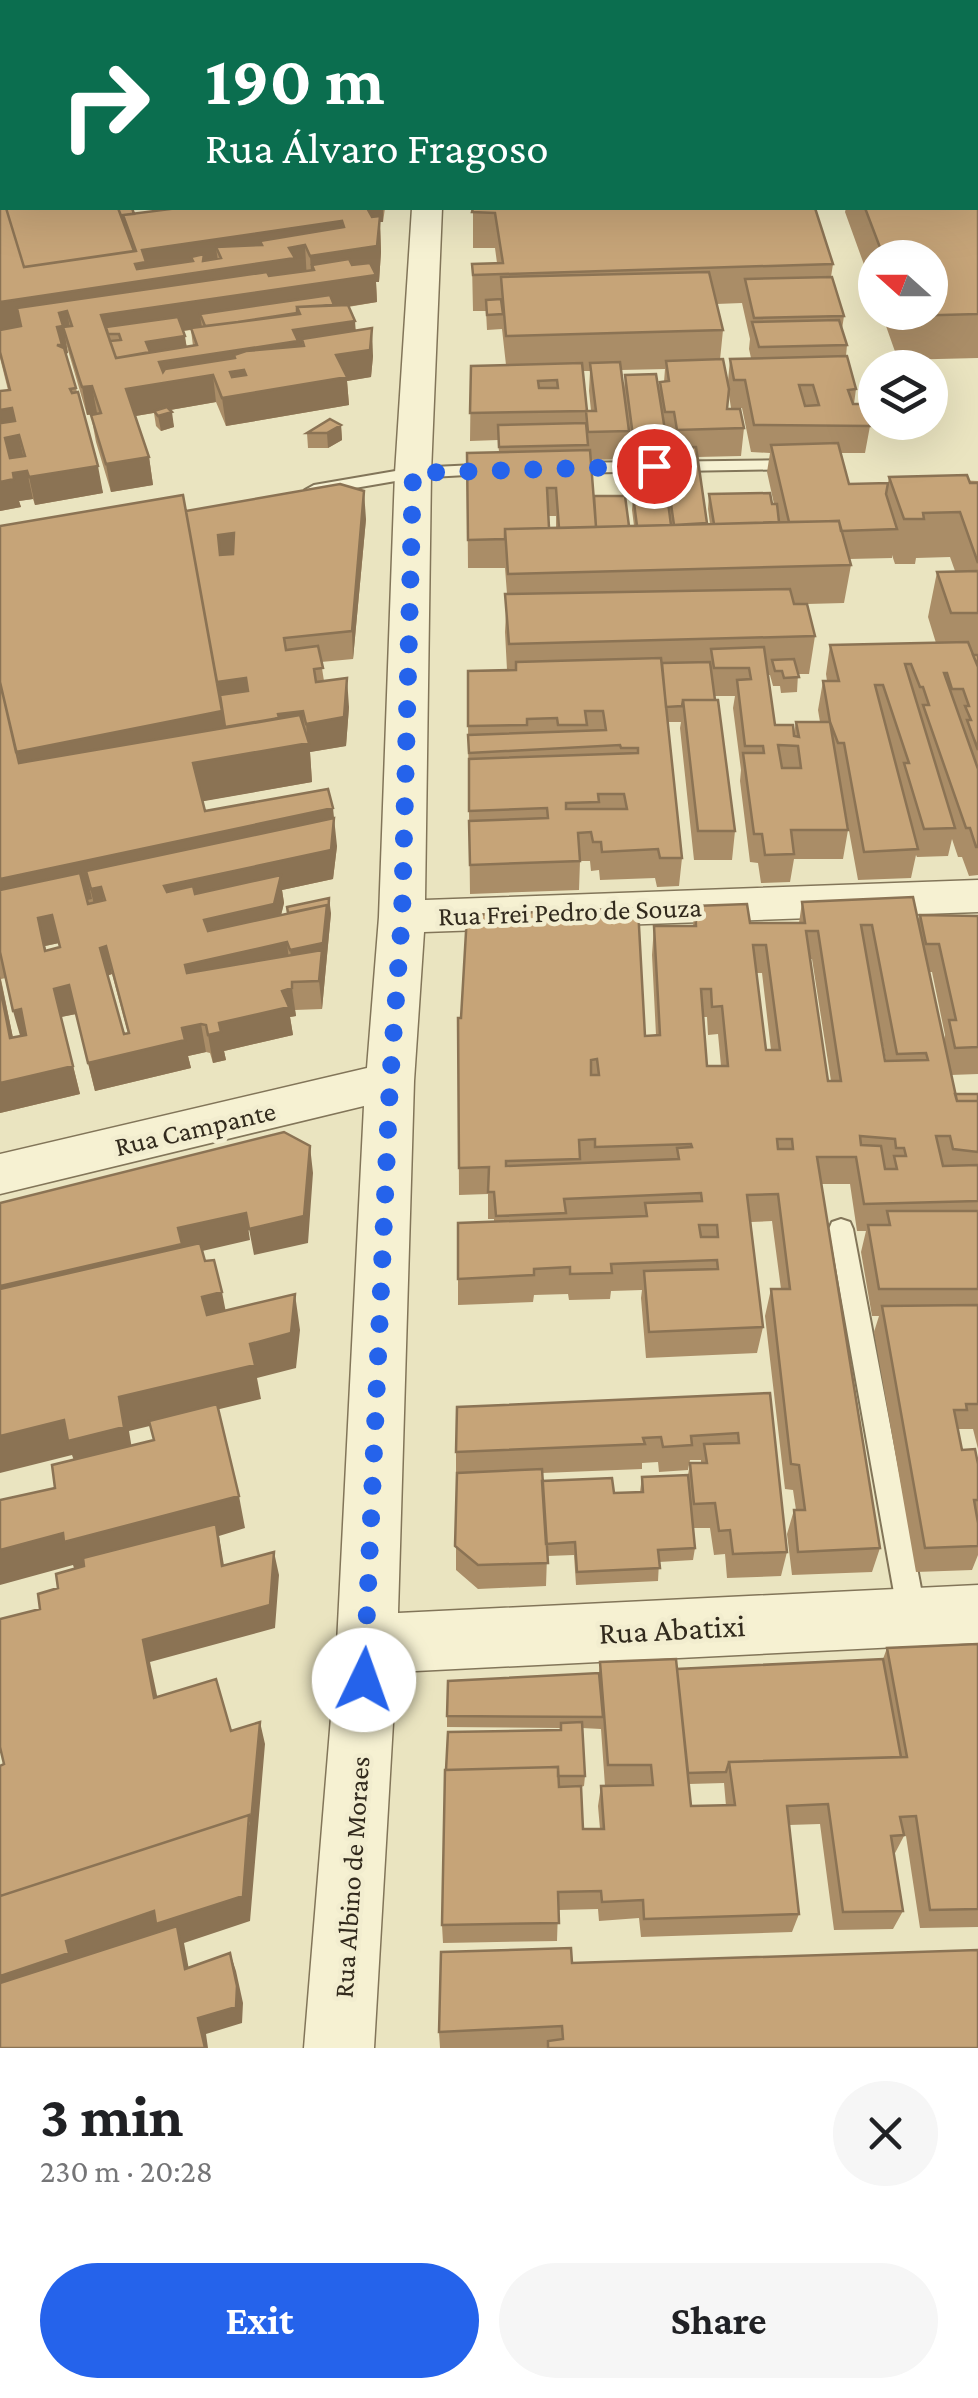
<!DOCTYPE html>
<html lang="en">
<head>
<meta charset="utf-8">
<style>
	:root { --surface:#fff; --page:#f6f6f6; --text:#202124; --muted:#757577; --accent:#2563eb }
	body { margin:0; font-family:"Crimson Pro",serif; background:var(--page); color:var(--text); height:100vh; display:flex; flex-direction:column; font-size:38px; white-space:nowrap }
	* { box-sizing:border-box; margin:0 }
	p { font-size:32px; color:var(--muted) }
	.icon { flex:none; width:55px; height:55px; fill:none; stroke:currentColor; stroke-width:2; stroke-linecap:round; stroke-linejoin:round }
	.map { position:relative; height:2048px; overflow:hidden }
	.drawer { display:flex; flex-direction:column; background:var(--surface); flex:1 }
	.drawer>* { flex:none }
	.hud { position:absolute; left:0px; top:0px; width:980px; height:210px; box-shadow:0 10px 40px #0002; background:#0b6e4f; color:#fff; overflow:hidden }
	.needle { width:65px; rotate:291deg }
	.tools { position:absolute; left:858px; top:240px; display:grid; gap:20px }
	.tools a { display:grid; place-items:center; width:90px; height:90px; border-radius:50%; background:var(--surface); box-shadow:0 10px 40px #0002; font-size:50px }
	.pin { position:absolute; display:grid; place-items:center; width:85px; height:85px; color:#fff; margin:-42px; border:5px solid #fff; border-radius:50%; box-shadow:0 2px 10px #0007 }
	.me { position:absolute; width:110px; margin:-55px; rotate:3deg; stroke-linejoin:round; filter:drop-shadow(0 0 8px #0008) }
	.turn { display:flex; align-items:center; gap:35px; height:210px; padding:0 40px; font-size:45px }
	.turn .icon { width:130px; height:130px; stroke-width:2.5 }
	.turn b { display:block; font-size:70px; line-height:85px }
	.round { display:grid; place-items:center; flex:none; width:105px; height:105px; border-radius:52px; background:var(--page) }
	.overview { display:flex; align-items:center; justify-content:space-between; height:170px; padding:0 40px }
	h1 { font-size:60px; font-weight:700; line-height:75px }
	.primary-button { display:flex; gap:20px; margin-top:auto; padding:20px 40px }
	.primary-button a { flex:1; height:115px; border-radius:60px; background:var(--accent); color:#fff; font-size:40px; font-weight:700; line-height:115px; text-align:center }
	.primary-button a+a { background:var(--page); color:var(--text) }
	.map>svg:first-child { display:block }
	.lines { fill:none; stroke-linecap:round; stroke-linejoin:round }
	.service-casing { stroke:#827559; stroke-width:4 }
	.minor-casing { stroke:#827559; stroke-width:3 }
	.service { fill:#f6f1d2; fill-rule:evenodd }
	.minor { fill:#f6f1d2; fill-rule:evenodd }
	.wall { fill:#aa8d67; fill-rule:evenodd }
	.shaded-wall { fill:#8b7354; fill-rule:evenodd }
	.building { fill:#c6a478; stroke:#8b7354; stroke-width:2.5; fill-rule:evenodd }
	.route { stroke:#2563eb; stroke-width:18; stroke-dasharray:0 32.4 }
	.labels { text-anchor:middle; stroke-width:9; stroke-linejoin:round; paint-order:stroke }
	.street-label { font-size:28px; fill:#322a1d; stroke:#f2edcf }
	.near-street-label { font-size:32px; fill:#322a1d; stroke:#f2edcf }
</style>
</head>
<body>
<div class="map">
<svg width="978" height="2048" viewBox="0 0 978 2048">
	<rect width="100%" height="100%" fill="#eae4c0"/>
	<g class="lines">
		<g class="service-casing">
			<path id="service" d="M795 460 803 465 801 469 563 473 555 468 563 463Z
				M496 464 502 465V473L413 478 314 495 305 490 314 485 413 468Z
				M841 1219 850 1222 853 1229 926 1615 922 1625 912 1629 902 1625 898 1615 829 1229 832 1222Z"/>
		</g>
		<g class="minor-casing">
			<path id="minor" d="M149 0H175V2H150Z
				M0 170H2V188H0Z
				M412 208H442L431 473 425 900 978 880V912L424 932 414 1081 398 1613 978 1585V1643L396 1672 374 2048H304L337 1644 364 1106 0 1194V1154L367 1068 379 917 395 473Z"/>
		</g>
		<use href="#service" class="service"/>
		<use href="#minor" class="minor"/>
	</g>
	<path class="wall" d="M191 0H399V2H185Z
		M771 0H978V23V2H772Z
		M978 27V358L898 360 881 312H930V258H875V295L845 212 846 208H978Z
		M0 188 2 208 134 214 178 208H385L383 222H380L381 252 379 282H376L377 302 348 307 356 331 373 356 371 377 347 381 349 405 226 426 216 402 170 410 174 427 161 431 156 426 154 413 135 416 149 457 153 485 111 492 96 442 91 415 97 414 87 415 65 340 68 353 66 354 76 388 103 493 35 505 33 499 19 501 21 507 0 511 8 390 0 358ZM191 330 193 346 187 347 183 331Z
		M473 208 833 264 831 277 844 316 842 329 847 345 846 356 856 389 854 404 870 426 865 453H841L849 484 888 483 889 477 978 481V875L969 876 962 857H958L952 839 948 856 917 857 916 855 911 878 858 880 838 771 848 830 843 859H794L790 882 761 883 758 863 750 862 740 781 741 770 733 708 735 696H714L735 831 732 860H694L680 728 681 722H668L682 858 679 886 657 887 655 878 600 880 599 870 591 871 590 861H580L579 890 470 894 468 726 507 670 505 632 507 594 505 568H468L467 453 499 452 498 440 470 441 471 366 506 365 502 329 487 330 486 311H473L472 264 497 263 495 248H473ZM742 303 750 339 749 349 751 358 730 359 728 381 720 360 723 330 716 304ZM665 369 664 382H660L659 393 625 375 624 389 633 459 663 458 661 476 664 495H633L632 510 634 526H629L594 496 591 460 627 459 629 431 621 370ZM583 371H590L589 391 591 411H587ZM729 395 731 408H742L751 452 770 453 767 472 774 504 709 494 708 509 710 524H707L697 457 741 456 744 428 727 409ZM671 439 673 447 667 448 666 440ZM548 516H556V528H549ZM892 555 895 564H915L916 558 950 557 955 571 937 572 928 617 936 643 830 645 826 674 827 681H823L818 710 820 722H796L794 733 775 725 768 675H770L773 686H780L781 693 797 692 798 674H809L815 636 807 604 844 603 851 565 849 559 892 558Z
		M341 425 342 440 328 448H308L307 433Z
		M186 511 366 519 353 659 321 662 324 681 349 707 346 746 310 752 312 782 202 801 205 811 337 846 333 879 282 890 284 903 281 915 331 913 322 1009 295 1010 296 1016 290 1017 293 1035 224 1051 226 1060 213 1063 210 1053 206 1052 188 1056 191 1068 95 1091 76 1014 61 1017 80 1094 0 1113V526ZM59 943 60 947 46 950 45 946ZM112 974 128 1033 124 1034 107 976ZM6 978 21 1036 13 1038 1 979Z
		M802 902 918 922 920 915 978 916V1074L951 1075 955 1094H978V1449L973 1429H959L958 1432 962 1450 978 1464V1555L972 1570 916 1572 874 1332 879 1316H872L861 1252 866 1231H857L850 1184H821L880 1548 872 1572 792 1575 787 1534 794 1510H796L793 1490 785 1489 765 1316 771 1289H781L772 1221 751 1222 763 1327 757 1353 646 1358 641 1298 642 1290 611 1291 610 1299 569 1300 568 1294 534 1295 533 1302 458 1305V1279L494 1222V1219H488V1194L459 1195 458 1018 645 1036 656 1035 652 955 654 926H693L695 906 750 923H799ZM810 959H812L831 1081H828ZM868 967 886 1061H885ZM929 972H932L945 1035 944 1040ZM756 973H762L771 1050H766ZM704 1017H707L708 1035 718 1034 721 1066H707Z
		M770 1393 787 1552 781 1576 727 1578 725 1554 714 1555 710 1528H693L695 1548 693 1560 659 1562 658 1581 576 1585 574 1555 547 1556 546 1586 478 1589 456 1570V1452ZM690 1460H701V1463H690L688 1475 642 1477 640 1492 614 1493 542 1481V1473L642 1469V1463L658 1462 659 1472 688 1470Z
		M978 1644V1927L920 1928 906 1836H904L894 1855 903 1911 893 1929 834 1930 820 1824 789 1825 799 1914 792 1932 641 1937 639 1918 599 1921 598 1909 558 1910 557 1941 443 1943 442 1925 560 1728 447 1727V1716L599 1673 600 1662 677 1669 883 1659 887 1648ZM582 1728 601 1729 605 1786H601L598 1806 600 1829H583L581 1787 584 1786 585 1776ZM724 1783 726 1806H691L689 1784Z
		M572 1963 978 2048H440L439 2032Z"/>
	<path class="shaded-wall" d="M579 0H637V2H561Z
		M0 124H2V160H0Z
		M357 208H383V222H380L381 252 379 282H376L377 302 300 314 297 307 205 327 200 314 202 328 120 340 119 334 67 311 72 339 64 330 68 353 64 354 62 345 17 308 22 337 0 340V302L142 250 342 221 343 251ZM305 245 310 256 312 285 307 281ZM216 247 221 258 219 269Z
		M355 321 357 348 304 346 302 339 303 356 237 378 234 355 237 378 213 375 216 402 130 417 126 389 159 362 293 330Z
		M372 328 373 356 371 377 347 381 349 405 226 426 222 398 336 355Z
		M185 336 187 351 148 356 146 342Z
		M92 386 97 413 87 415 82 387Z
		M12 408 25 463 11 465 0 420V410Z
		M172 412 174 427 161 431 158 416Z
		M341 425 342 440 328 448 327 433Z
		M149 457 153 485 111 492 106 464Z
		M98 466 103 493 35 505 29 477Z
		M27 471 33 499 19 501 21 507 0 511V482L13 473Z
		M364 491 366 519 353 659 352 631Z
		M234 533 237 561 222 563 218 535Z
		M0 678 222 711 278 714 303 711 305 740 308 744 306 724 347 678 349 707 346 746 310 752 312 782 199 802 28 797Z
		M246 678 249 707 222 710 217 682Z
		M333 808 337 846 333 879 282 890 284 903 277 932 208 948 169 914 101 887 107 915 97 917 86 871 92 899 0 920V879Z
		M329 898 331 913 322 1009 319 981 294 978 290 950 292 941Z
		M52 915 59 943 45 946 52 979 38 918Z
		M287 942 290 970 190 993 185 965Z
		M106 946 112 974 106 976 100 948Z
		M0 976 19 1066 10 1038 0 987Z
		M69 985 76 1014 61 1017 80 1094 0 1113V1083L54 989Z
		M292 988 296 1016 290 1017 293 1035 224 1051 226 1060 213 1063 208 1035 219 1023 282 991Z
		M21 1009 29 1037 21 1039 13 1011Z
		M201 1024 206 1052 188 1056 191 1068 95 1091 88 1063 182 1028Z
		M310 1146 313 1173 308 1243 254 1255 249 1229Z
		M246 1213 250 1240 185 1255 0 1314V1286L178 1228Z
		M222 1292 229 1328 210 1333 202 1297Z
		M295 1294 300 1330 296 1368 257 1378 261 1399 129 1431 134 1461 79 1475 72 1455 0 1473V1436L119 1397 250 1344Z
		M239 1496 245 1528 219 1536 228 1589 76 1574 73 1565 0 1585V1550L63 1533Z
		M274 1552 279 1575 275 1628 150 1662 162 1719 154 1698 143 1640Z
		M260 1722 265 1744 250 1921 184 1943 192 1986 0 2004V1976L247 1845Z
		M230 1953 236 1971 243 2003 242 2023 206 2034 208 2048H205L198 2018Z"/>
	<path class="building" d="M23 0H136V2H2V12H0V1Z
		M191 0H266V2H278H185Z
		M299 0H398V2H299Z
		M475 0H579L561 2H475Z
		M637 0H660L661 2H637Z
		M664 0H733V2H665Z
		M786 0H873L874 2H787Z
		M2 14V70H0V15Z
		M0 77H2V124H0Z
		M978 167V314L905 316 904 312H930V258H884L865 208H978Z
		M0 188 2 196V208H6L24 267 136 251 123 215 178 208H367L372 217 380 216 377 246 310 256 305 245 289 248 295 258 0 302ZM342 221 344 227 260 241 262 245 216 247 221 258 203 261 204 254 191 257 193 261 137 269 135 264 146 262 142 250Z
		M6 208H118L134 251 24 267Z
		M118 208H132L134 214 123 215 125 226Z
		M473 208H815L833 264 473 275 472 264 503 263 495 213 472 212Z
		M349 259 352 265 370 263 376 275 101 315 116 358 197 345 191 328 300 314 297 307 348 305 355 321 293 330 298 341 159 362 163 372 165 369 235 358 234 355 246 351 304 346 302 339 372 328 370 350 336 355 347 377 222 398 213 375 126 389 149 457 106 464 91 415 101 413 92 386 82 387 80 381 63 327 72 326 67 311 59 313 63 326 57 327 62 345H57L64 348 76 388 70 389 72 393 78 392 98 466 29 477 27 471 13 473 14 479 0 482V418L1 423 15 421 12 408 0 410V391L10 390 0 352V330L21 326 17 308 267 272 269 276 314 270 312 265ZM244 370 246 375 232 377 230 372ZM19 435 25 456 10 458 5 438Z
		M709 272 723 330 506 336 501 277Z
		M832 277 844 316 754 318 745 279Z
		M330 295 334 305 297 307V313L238 322 205 326 200 314Z
		M501 299 503 314 487 315 486 300Z
		M178 317 185 336 146 342 150 352 116 358 110 341 121 340 119 334H108L106 327Z
		M839 320 847 345 759 347 752 322Z
		M847 356 856 389 848 390 853 404H864L870 426 754 425 745 380H734L730 359ZM799 385H813L819 405 805 406Z
		M723 359 729 389 727 409H740L744 428 677 430 674 412H665L660 382 669 381 666 361Z
		M620 362 629 431 588 432 586 411H596L590 363Z
		M582 363 587 411 470 413 471 366ZM557 380 558 388H539L538 381Z
		M656 374 667 443 634 444 625 375Z
		M167 407 172 412 158 416 154 411Z
		M330 419 341 425 327 433H307Z
		M586 423 588 445 499 447 498 425Z
		M838 443 849 484 888 483 886 494 897 529 841 531 839 521 789 522 771 445Z
		M696 447 707 523 674 525 663 448Z
		M590 450 596 527 559 528 556 488H547L549 528 505 529V539L468 540 467 453Z
		M967 475 970 483H978V563L960 512 923 513 924 519H904L889 477Z
		M340 484 364 491 352 631 284 638 286 650 318 646 323 668 314 669 316 682 347 678 344 717 306 724 303 711 278 714 279 718 225 727 220 695 248 691 246 678 217 682 186 511ZM234 533 233 554 220 555 218 535Z
		M770 493 772 504H777L779 522 714 524 709 494Z
		M183 495 222 711 16 752 0 682V526Z
		M633 495H667L671 525 637 526Z
		M594 496H625L629 526 596 527Z
		M839 521 851 565 508 574 505 529Z
		M978 571V613H951L937 572Z
		M790 589 794 604H807L815 636 509 644 505 594Z
		M968 642 978 667V750L967 720H971L965 706H969L963 689H952L947 673H944L978 769V847H976L970 828H966L923 705H929L923 687H920L911 664H905L955 828 924 829 904 763H909L883 685H875L918 849 864 852 844 743H838L830 722 823 681H839L830 645Z
		M764 647 775 725H793L794 736 799 737 796 722H830L848 830H791L794 854 765 855 762 834H754L743 753H764L763 746H745L737 680 751 679 749 668H714L711 649ZM778 745 798 746 801 768H782Z
		M973 655H978V667Z
		M661 658 682 858H660L658 849 602 852 601 842H593L591 832 578 833 580 861 470 865 469 821 548 818 547 808 469 811V759L638 753V748H621L620 745 469 753 468 735 606 730 603 711H585L587 725H558L557 718 527 719V725L468 726V671L516 670V662ZM598 794H624L627 809H566V803L599 802Z
		M794 659 799 677 784 678 782 671H775L772 660Z
		M710 662 715 700H683L682 706 666 707 662 663Z
		M0 682 19 763 300 715 309 743 193 763 205 811 328 789 333 808 0 879Z
		M683 700H718L735 831H698Z
		M334 818 331 850 164 886 167 892 193 886 195 894 281 875 274 904 204 920 208 931 327 905 323 943 290 950 287 942 185 965 187 973 322 950 319 981 292 982V988L282 991 289 1007 219 1023 221 1032 208 1035 206 1025 201 1024 182 1028 185 1040 88 1063 69 985 54 989 73 1066 0 1083V987L10 1038 26 1035 21 1009 13 1011 0 952V890L80 873 88 904 105 900 101 887 91 889 86 871ZM52 915 60 947 45 951 38 918ZM106 946 129 1033 124 1034 100 948Z
		M913 897 957 1101H978V1152L953 1149 950 1136H936L943 1166 978 1165V1201L864 1204 856 1157H817L880 1548 798 1552 794 1510H805L799 1465 791 1464 771 1289H790L778 1194 747 1195 763 1327 649 1332 644 1271 718 1269 717 1260 611 1264 612 1273 570 1274V1267L534 1269V1275L458 1279V1223L647 1216 645 1203 702 1201 701 1193 564 1199 566 1213 496 1216 494 1192H488L489 1167 459 1168 458 1018H461L467 915 638 908 645 1036 660 1035 654 926H696L695 906 747 904 750 923H805L802 902ZM861 925H872L897 1054 926 1053 928 1060 885 1061ZM806 931H818L841 1081H828ZM753 945H766L780 1050H766ZM701 989H711L712 1007 722 1006 728 1066H707ZM597 1059 599 1075H591V1060ZM860 1136 895 1139 896 1148H904L906 1156H894L897 1169H885L881 1146 861 1145ZM595 1139V1147L691 1144 692 1147 677 1148 679 1159 506 1166V1161L580 1159 579 1140ZM777 1139H792L793 1149H778ZM699 1225H717L718 1237H701Z
		M329 898 328 918 327 905 288 913 287 907Z
		M920 915 978 916V1047L955 1048 949 1020H956L939 944H926Z
		M955 1094H978V1101H957Z
		M284 1132 310 1146 304 1216 249 1229 246 1213 178 1228 182 1244 0 1286V1203Z
		M887 1211H978V1289H879L868 1225H890Z
		M200 1243 205 1261 214 1260 222 1292 202 1297 207 1315 295 1294 291 1333 250 1344 255 1365 119 1397 124 1427 68 1441 64 1420 0 1436V1289Z
		M978 1305V1404H966L967 1410H954L962 1450 975 1449 978 1464V1500H974L978 1523V1546L925 1548 882 1306Z
		M770 1393 787 1552 733 1554 730 1530 719 1531 715 1503 694 1504 690 1463H707L704 1444 739 1443 738 1433 691 1436 692 1445 663 1447 661 1437 643 1438 645 1444 456 1452 457 1407Z
		M217 1404 239 1496 64 1542 63 1533 0 1550V1500L55 1488 52 1465 154 1440 149 1421Z
		M542 1469 548 1563 478 1565 455 1546 457 1473Z
		M688 1475 695 1548 658 1550 660 1568 577 1572 575 1542 546 1544 542 1481 612 1478 614 1493 643 1492 642 1477Z
		M216 1524 222 1566 274 1552 270 1605 143 1640 154 1698 216 1679 231 1731 260 1722 251 1822 249 1815 0 1896V1766L4 1764 0 1747V1619L40 1609 38 1594 58 1588 56 1574 84 1566 83 1558Z
		M978 1644V1909L930 1910 916 1816 900 1817 904 1835 891 1836 903 1911 843 1912 828 1804 787 1806 799 1914 644 1919 643 1900 602 1902 601 1891 558 1892 559 1923 442 1925 445 1770 558 1767 559 1787 581 1786 583 1829H604L601 1786 653 1785 651 1765H608L600 1662 676 1659 691 1806 735 1805 729 1762 907 1757 887 1648Z
		M883 1659 901 1757 729 1762 726 1772 688 1773 677 1669Z
		M599 1673 603 1717 447 1716 448 1681Z
		M582 1722 585 1776H558V1767L446 1770 448 1732 561 1730V1723Z
		M249 1815 243 1896 156 1924 154 1911 66 1941 69 1953 0 1976V1896Z
		M177 1926 185 1969 230 1953 237 1986 236 2007 198 2018 205 2048H0V1983Z
		M571 1948 572 1963 978 1950V2048H548V2041L563 2039 562 2026 439 2032 441 1952Z"/>
	<g class="lines">
		<path class="route" d="M364 1680 390 1082 402 916 413 473 654 466"/>
	</g>
	<g class="labels">
		<g class="street-label">
			<text transform="translate(570 911) rotate(-2)" y="10">Rua Frei Pedro de Souza</text>
			<text transform="translate(195 1128) rotate(-13)" y="10">Rua Campante</text>
			<text transform="translate(351 1877) rotate(-86)" y="10">Rua Albino de Moraes</text>
		</g>
		<g class="near-street-label">
			<text transform="translate(672 1629) rotate(-3)" y="11">Rua Abatixi</text>
		</g>
	</g>
</svg>
<div class="tools">
<a><svg class="needle" viewBox="-14 -14 28 28"><path d="M0-13l5 13h-10z" fill="#e53935"/><path d="M0 13l5-13h-10z" fill="#757577"/></svg></a>
<a><svg class="icon" aria-label="layers" viewBox="0 0 24 24"><path d="M12 4l9 5-9 5-9-5zM3 14l9 5 9-5"/></svg></a>
</div>
<div class="pin" style="left:654px;top:466px;background:#d93025"><svg class="icon" aria-label="arrive" viewBox="0 0 24 24"><path d="M6 21V4h12l-3 4 3 4H6"/></svg></div>
<svg class="me" style="left:364px;top:1680px" viewBox="-20 -20 40 40"><circle r="19" fill="#fff"/><path d="M0-13L10 11 0 6-10 11z" fill="#2563eb"/></svg>
<div class="hud">
<div class="turn"><svg class="icon" aria-label="right" viewBox="0 0 24 24"><path d="M7 20v-9h11M14 6l5 5-5 5"/></svg><div><b>190 m</b>Rua Álvaro Fragoso</div></div>
</div>
</div>
<section class="drawer">
<div class="overview"><div><h1>3 min</h1><p>230 m · 20:28</p></div><a class="round"><svg class="icon" aria-label="close" viewBox="0 0 24 24"><path d="M6 6l12 12M18 6L6 18"/></svg></a></div>
<div class="primary-button"><a>Exit</a><a>Share</a></div>
</section>
</body>
</html>
